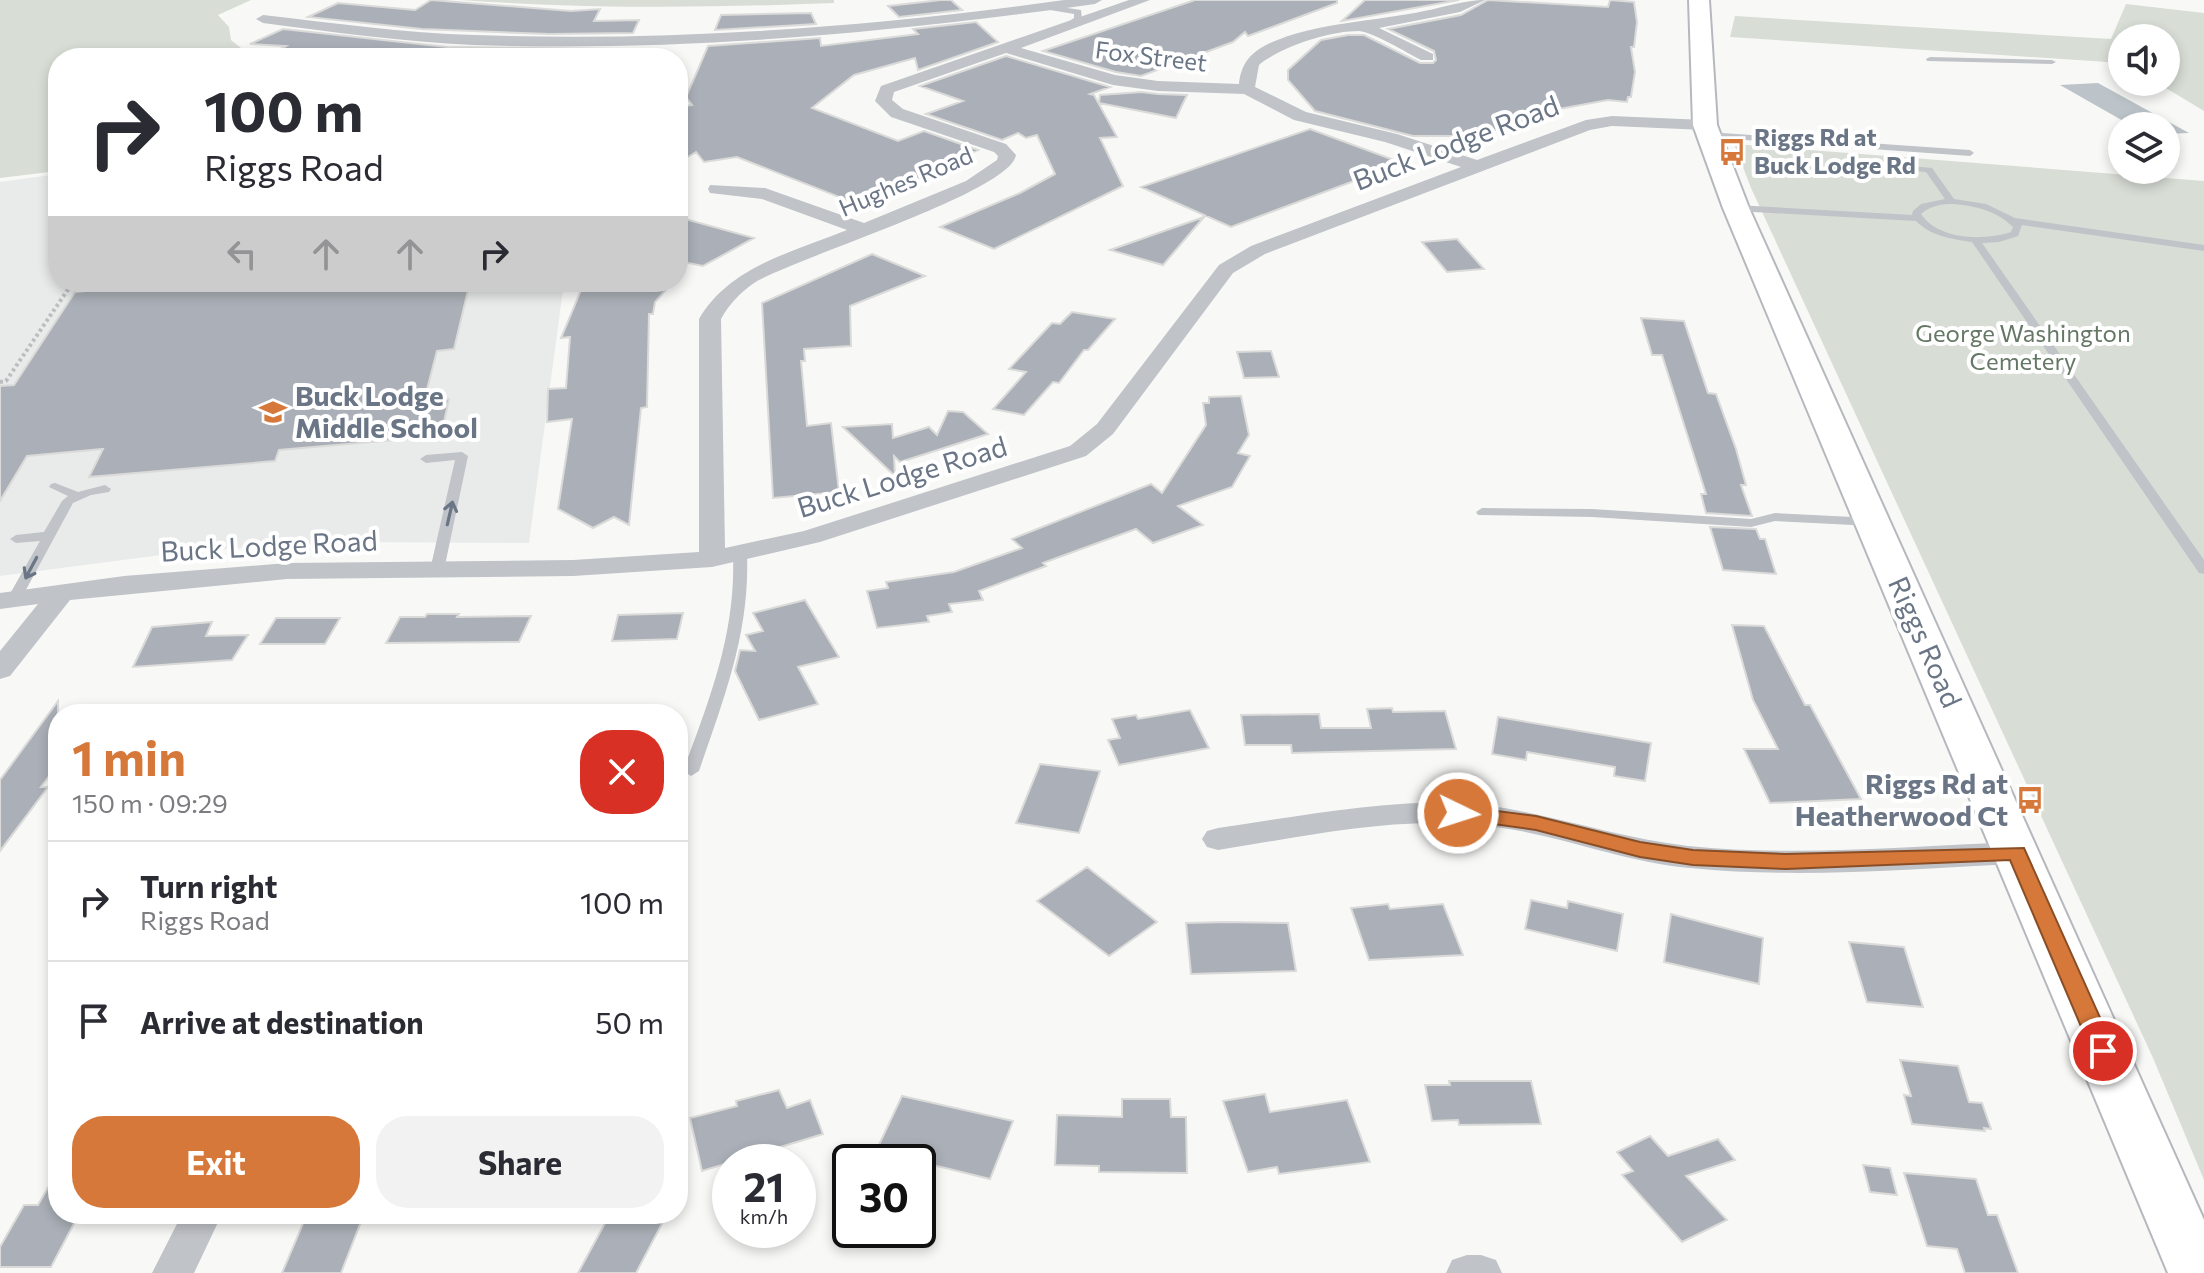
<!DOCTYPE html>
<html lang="en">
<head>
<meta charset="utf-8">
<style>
	:root { --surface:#fff; --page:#f2f2f3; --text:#2b2b33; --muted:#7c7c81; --line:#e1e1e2; --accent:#d5783a }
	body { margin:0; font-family:Commissioner,sans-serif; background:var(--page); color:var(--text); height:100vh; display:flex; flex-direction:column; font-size:30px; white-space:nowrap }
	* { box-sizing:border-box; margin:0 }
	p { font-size:26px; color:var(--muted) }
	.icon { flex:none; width:44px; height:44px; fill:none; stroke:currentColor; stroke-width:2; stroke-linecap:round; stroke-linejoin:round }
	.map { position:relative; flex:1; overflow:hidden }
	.side { position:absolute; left:48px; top:704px; width:640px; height:520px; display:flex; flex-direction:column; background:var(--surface); border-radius:32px; box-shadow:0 4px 12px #0003 }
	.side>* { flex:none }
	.guide { position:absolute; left:48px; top:48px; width:640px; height:244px; border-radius:32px; box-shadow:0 4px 12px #0003; background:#fff; color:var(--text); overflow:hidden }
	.buttons { position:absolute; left:2108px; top:24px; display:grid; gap:16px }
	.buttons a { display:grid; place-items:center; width:72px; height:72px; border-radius:50%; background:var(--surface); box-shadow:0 4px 12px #0003; font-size:40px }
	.speed { position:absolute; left:712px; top:1144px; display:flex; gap:16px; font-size:40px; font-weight:700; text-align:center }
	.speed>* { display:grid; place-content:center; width:104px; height:104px; border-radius:50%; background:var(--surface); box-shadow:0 4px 12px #0003; line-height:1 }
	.speed small { font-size:20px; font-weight:400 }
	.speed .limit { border:4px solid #111; border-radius:12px; background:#fff; color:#111 }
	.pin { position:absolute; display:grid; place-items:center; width:68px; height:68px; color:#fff; margin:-34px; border:4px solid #fff; border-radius:50%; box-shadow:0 2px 8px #0007 }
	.me { position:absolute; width:88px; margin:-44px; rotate:94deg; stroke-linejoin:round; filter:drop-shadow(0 0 6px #0008) }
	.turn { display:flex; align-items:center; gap:28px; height:168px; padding:0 24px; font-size:36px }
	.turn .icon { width:104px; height:104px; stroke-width:2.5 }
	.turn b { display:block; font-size:56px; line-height:68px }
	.lanes { display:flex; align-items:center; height:76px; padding:0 24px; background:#0003; justify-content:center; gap:40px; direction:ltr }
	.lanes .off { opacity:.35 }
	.round { display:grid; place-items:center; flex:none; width:84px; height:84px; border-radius:32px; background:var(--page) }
	.overview { display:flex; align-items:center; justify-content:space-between; height:136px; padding:0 24px }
	h1 { font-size:48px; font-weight:700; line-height:60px; color:var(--accent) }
	.button { display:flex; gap:16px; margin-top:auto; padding:16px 24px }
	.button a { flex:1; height:92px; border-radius:32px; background:var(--accent); color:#fff; font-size:32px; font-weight:700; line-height:92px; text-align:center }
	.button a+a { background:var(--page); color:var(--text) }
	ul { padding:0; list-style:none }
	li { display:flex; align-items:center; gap:24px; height:120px; padding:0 24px; border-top:2px solid var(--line) }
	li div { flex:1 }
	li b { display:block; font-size:30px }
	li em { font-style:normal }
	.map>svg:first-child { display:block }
	.built { fill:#e9eaea }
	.green { fill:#d8ddd6 }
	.water { fill:#bcc4ca }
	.building { fill:#abb0b8; stroke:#dadad9; stroke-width:2 }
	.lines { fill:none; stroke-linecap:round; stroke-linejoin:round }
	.secondary-casing { stroke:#b5b9be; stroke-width:4 }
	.path { stroke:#bbbdc0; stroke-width:4; stroke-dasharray:3 3; stroke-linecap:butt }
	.service { fill:#c0c3c8; fill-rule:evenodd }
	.minor { fill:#c0c3c8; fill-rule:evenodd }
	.secondary { fill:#fff; fill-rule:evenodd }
	.oneway { stroke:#6a7585 }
	.route { fill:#d5783a; stroke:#8a4e26; stroke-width:2 }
	.labels { text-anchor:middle; stroke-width:8; stroke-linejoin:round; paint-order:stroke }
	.far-street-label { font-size:24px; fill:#6a7585; stroke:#fff }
	.far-poi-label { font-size:24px; font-weight:bold; fill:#6a7585; stroke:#fff; text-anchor:start }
	.far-park-label { font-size:24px; fill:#657865; stroke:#fff }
	.street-label { font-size:28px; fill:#6a7585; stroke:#fff }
	.poi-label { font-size:28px; font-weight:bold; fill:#6a7585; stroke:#fff; text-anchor:start }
</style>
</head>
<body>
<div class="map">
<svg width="2204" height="1273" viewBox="0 0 2204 1273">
	<rect width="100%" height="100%" fill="#f8f9f7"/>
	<path class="built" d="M58 174V282H564L529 543 345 542 192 551 0 576V182Z"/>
	<path class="green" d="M0 0H251L218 15 229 27 231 40 241 48V58H58V171L0 178Z
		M461 0H834V3C709 8 586 9 461 0Z
		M2126 4 2204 13V111L2156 82H2166V38H2122V63L1730 37 1735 16 2111 39Z
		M1734 144 2204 181V1180L2153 1058 1751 188Z"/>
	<path class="water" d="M2098 83 2189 133 2166 134V126H2132L2060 85Z"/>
	<path class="building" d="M431 0 571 11 600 9 594 21 639 20 633 33 549 34 422 29 308 17 338 3 415 10Z
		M941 0H951L962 10 899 17 888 6Z
		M1195 0H1337V3L1248 36 1245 32 1233 42 1141 76 1116 72 1043 51Z
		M1365 0H1459L1342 21Z
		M1488 0 1608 7 1610 0 1634 2 1637 22 1634 47H1631L1635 72 1631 97H1628L1627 102 1608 100 1548 111 1479 136H1413L1315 111 1288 80V70L1321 40 1348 35H1364L1420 63H1433L1436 60 1434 51 1388 29 1461 15Z
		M811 13 816 24 715 30 721 15Z
		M976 22 998 42 918 70 915 58 854 75 812 108 898 141 924 131 978 150 919 174 928 177 889 196 882 194 857 204 737 157 704 162 696 152 678 163V107L692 105 686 97 708 46 820 38 821 46 918 34 913 29Z
		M283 29 447 47 625 49 620 58H333L273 53 286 46 250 44Z
		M1006 56 1110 87 1090 94 1094 95 1117 137 1100 138 1123 186 994 249 940 227 1020 193 1055 174 1037 135 1026 138 1018 133 1002 140 926 114 963 101 920 86Z
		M1141 92 1158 94 1187 95 1176 118 1099 103 1100 95Z
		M1310 129 1402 163 1231 227 1141 187Z
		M678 217 754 238 703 266 678 261Z
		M1204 217 1163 265 1110 250Z
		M1457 239 1484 269 1447 272 1422 242Z
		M872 254 925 276 850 306 851 346 804 349 805 361H801L807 426 831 423 839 492 773 498 762 303Z
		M102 282H470L454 349 437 351 424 401 449 399 441 436 279 450 275 461 89 477 103 449 27 456 0 501V386L14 385 75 292 97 290Z
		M589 282H673L655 302 653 314H649L647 407 641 408 629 525 614 517 593 528 558 509 572 419 547 422 548 389 566 388 570 337 561 338 581 290Z
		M1072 312 1115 319 1088 350H1084L1059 383 1053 382 1024 415 993 409 1026 372 1009 369 1052 323 1060 324Z
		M1641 318 1684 321 1708 393 1716 394 1736 449 1746 485H1741L1752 516 1706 513 1701 494H1706L1662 355H1652Z
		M1271 351 1279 377 1244 378 1237 352Z
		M1241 396 1249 435 1238 453 1250 456 1232 487 1178 506 1203 525 1153 543 1136 529 1043 563 1046 566 979 591 983 600 949 604 952 612 927 616 929 622 877 628 867 591 888 588 886 582 954 572 1022 548 1012 539 1151 484 1162 493 1206 425 1203 403H1209V397Z
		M948 411 963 412 988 434 900 462 894 456 895 476 843 427 892 424 893 438 929 427 937 435Z
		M1710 527 1756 529 1760 539H1765L1776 574 1723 570Z
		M805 600 839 657 798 667 818 704 759 720 735 671 740 650 755 651 746 635 763 631 753 613Z
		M683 613 677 639 612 641 618 615Z
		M427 614H459L457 617 531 616 519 642 386 643 400 617H425Z
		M276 618H340L325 644H260Z
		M212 622 206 636 248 635 232 660 133 667 152 627Z
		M1732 625 1764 626 1805 705H1810L1861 799 1770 803 1744 749H1778L1753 700Z
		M58 701V764L41 787H48L0 851V780Z
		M1392 708 1393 712 1445 711 1456 749 1292 753 1291 745H1245L1241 715 1319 714 1321 728H1371L1367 709Z
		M1190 710 1209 748 1119 765 1108 740 1120 738 1112 719 1136 715 1138 719Z
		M1498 717 1651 743 1645 781 1614 776 1615 767 1527 752 1526 760 1492 754Z
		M1040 764 1100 771 1079 833 1016 823Z
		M1087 867 1157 922 1109 956 1037 901Z
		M1531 900 1567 908 1568 901 1623 914 1617 951 1525 929Z
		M1388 904 1390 909 1443 904 1463 955 1369 960 1351 908Z
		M1671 914 1763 938 1759 984 1664 962Z
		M1224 922 1288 923 1296 971 1191 974 1186 923Z
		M1849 942 1904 947 1923 1007 1867 1002Z
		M1900 1060 1958 1066 1969 1102 1982 1103 1991 1129 1984 1128 1985 1131 1912 1124 1904 1095 1911 1096Z
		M1449 1081H1531L1541 1124 1459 1125 1458 1120 1432 1121 1425 1085H1450Z
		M779 1090 787 1108 810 1100 823 1134 702 1171 690 1118 737 1106 736 1101Z
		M1265 1094 1270 1112 1347 1100 1370 1162 1279 1174 1277 1167 1248 1172 1223 1101Z
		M902 1096 1013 1121 990 1179 876 1151Z
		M1122 1099H1170L1171 1117H1186L1187 1173 1099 1172V1166L1055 1165 1057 1115 1122 1117Z
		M1650 1136 1668 1156 1718 1139 1735 1160 1686 1176 1727 1220 1682 1242 1622 1175 1633 1171 1617 1152Z
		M1863 1165 1890 1168 1897 1195 1870 1192Z
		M58 1170V1214H79L51 1267H0V1247L24 1205H38Z
		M1904 1173 1976 1179 1988 1215H1997L2018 1273H1965L1957 1249 1927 1246Z
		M307 1214H364L341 1273H282Z
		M610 1214H667L636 1273H578Z"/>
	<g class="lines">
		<g class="secondary-casing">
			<path id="secondary" d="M1689 0H1709L1717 125 1749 208 2204 1220V1273H2168L1723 208 1693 125Z"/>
		</g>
		<path class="path" d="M0 382 6 381 73 282"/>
		<path class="service" d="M1047 5 1081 10 1082 19 1074 26H1068V22L1074 18V14L1044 9 1043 7Z
			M1930 57 2052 60 2056 62 2052 64 1927 61 1926 59Z
			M1708 132 1970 150 1974 153 1970 156 1705 137V133Z
			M1863 162 1932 168 1954 199 1986 204 2015 218 2204 245V251L2022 225 2018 236 1999 242 1982 243 2204 560V574L2199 573 1972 242C1951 239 1931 236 1916 221L1736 211 1731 208 1736 205 1912 215 1913 211 1921 204 1945 199 1926 172 1860 167 1859 165ZM1954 204C1976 206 1997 211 2013 227L2011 232C1984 241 1938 240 1921 214 1931 205 1942 204 1954 204Z
			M462 452 468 456 444 570 437 574 430 570 455 460 426 463 420 459 426 455Z
			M55 483 78 492 105 485 111 489 109 492 91 495 73 503 21 599 19 602H9L7 599 40 541 16 543 10 539 16 535 44 532 62 501 68 496 49 487 51 484Z
			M1482 508 1592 509 1751 519 1775 513 1873 518 1879 522 1873 526 1775 521 1751 527 1592 517 1478 515 1476 512Z
			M740 550 747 554C750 633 724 698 699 771L691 776 683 771C710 698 736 633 733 554Z"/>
		<path class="minor" d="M1064 0H1102L1095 4C889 33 682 52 474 45 403 42 333 32 263 23L256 19 263 15C333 23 404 33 475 35 672 42 869 27 1064 0Z
			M1129 0H1150L1021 48 1115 75 1158 81 1239 84C1241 65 1249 54 1266 45 1313 22 1374 22 1424 11 1446 7 1464 0 1485 0L1460 12 1379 28 1433 54V60H1421C1407 53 1373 32 1359 31 1330 31 1282 46 1259 65L1255 87 1306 112 1397 134 1477 160 1586 120 1612 116 1705 120 1714 125 1705 130 1612 126 1590 130 1265 254 1233 273 1113 434 1086 456 820 542 712 567 573 576 287 579 70 600 10 676 0 679V651L38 604 0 609V593L124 576 287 563 573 560 699 552V319C730 266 793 252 847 230L762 199 710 193 708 189 710 185 765 188 864 223 966 181 997 160 998 156 994 152 891 117 875 101 881 86ZM1006 53 1113 85 1158 91 1244 94 1294 120 1385 142 1461 167 1251 246 1219 265 1097 424 1070 446 804 531 725 548 721 319C729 304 740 293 754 283 794 258 1011 192 1016 155L1006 144 903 109 892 100 894 92Z
			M1461 802C1538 809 1611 837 1688 846 1797 857 1908 846 2017 842L2029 845 2033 853 2029 861 2017 864C1908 869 1799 879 1690 868 1623 862 1561 835 1495 827 1402 814 1309 836 1218 850L1207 847 1202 839 1207 831 1218 828C1299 816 1379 801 1461 802Z
			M182 1214H222L194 1273H152Z
			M1467 1255H1481L1496 1260 1502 1273H1446L1452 1260Z"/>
		<use href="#secondary" class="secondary"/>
	</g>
	<defs><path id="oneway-shaft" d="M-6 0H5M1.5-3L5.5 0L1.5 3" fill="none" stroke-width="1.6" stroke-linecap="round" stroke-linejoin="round" transform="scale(2)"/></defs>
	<g class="oneway">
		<use href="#oneway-shaft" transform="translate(450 513) rotate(-77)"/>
		<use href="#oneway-shaft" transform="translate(31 568) rotate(118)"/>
	</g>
	<path class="route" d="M1458 806 1536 816 1640 842 1693 850 1786 854 2024 848 2115 1051 2111 1057 2103 1060 2094 1057 2010 860 1786 869 1693 865 1640 857 1536 830 1451 818 1448 813Z"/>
	<defs>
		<g id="bus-bare" transform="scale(2.16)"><path d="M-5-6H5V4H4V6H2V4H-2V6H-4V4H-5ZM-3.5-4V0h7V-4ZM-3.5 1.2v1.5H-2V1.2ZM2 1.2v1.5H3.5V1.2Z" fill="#d5783a" stroke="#fff" stroke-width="2.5" paint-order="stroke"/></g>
		<g id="school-bare" transform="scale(2.16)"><path d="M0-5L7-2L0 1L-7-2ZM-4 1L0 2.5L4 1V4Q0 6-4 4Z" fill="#d5783a" stroke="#fff" stroke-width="2.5" paint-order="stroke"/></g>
	</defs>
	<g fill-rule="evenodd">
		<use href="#bus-bare" x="1732" y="152"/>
		<use href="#school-bare" x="273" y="412"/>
		<use href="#bus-bare" x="2030" y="800"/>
	</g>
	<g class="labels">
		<g class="far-street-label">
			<text transform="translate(1151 57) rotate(7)" y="8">Fox Street</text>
			<text transform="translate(906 182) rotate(-23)" y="8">Hughes Road</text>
		</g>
		<g class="far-poi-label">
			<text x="1754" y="146">Riggs Rd at<tspan x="1754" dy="28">Buck Lodge Rd</tspan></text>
		</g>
		<g class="far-park-label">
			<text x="2023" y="342">George Washington<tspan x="2023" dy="28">Cemetery</tspan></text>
		</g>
		<g class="street-label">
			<text transform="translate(1456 143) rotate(-21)" y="10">Buck Lodge Road</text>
			<text transform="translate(902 477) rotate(-17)" y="10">Buck Lodge Road</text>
			<text transform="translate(269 546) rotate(-3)" y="10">Buck Lodge Road</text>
			<text transform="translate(1925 642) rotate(66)" y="10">Riggs Road</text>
		</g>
		<g class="poi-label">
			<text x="295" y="406">Buck Lodge<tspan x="295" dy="32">Middle School</tspan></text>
			<text x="2008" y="794" text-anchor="end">Riggs Rd at<tspan x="2008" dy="32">Heatherwood Ct</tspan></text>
		</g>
	</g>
</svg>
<div class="buttons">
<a><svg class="icon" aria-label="sound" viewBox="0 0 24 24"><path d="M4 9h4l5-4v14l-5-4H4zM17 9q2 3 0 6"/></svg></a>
<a><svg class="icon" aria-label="layers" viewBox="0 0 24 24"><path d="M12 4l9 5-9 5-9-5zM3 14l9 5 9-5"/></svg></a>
</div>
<div class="speed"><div>21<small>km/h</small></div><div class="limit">30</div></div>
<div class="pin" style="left:2103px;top:1051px;background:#d93025"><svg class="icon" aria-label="arrive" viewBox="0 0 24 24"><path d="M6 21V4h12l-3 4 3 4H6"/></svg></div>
<svg class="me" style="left:1458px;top:813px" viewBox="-20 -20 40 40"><circle r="17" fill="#d5783a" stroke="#fff" stroke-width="3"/><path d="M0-11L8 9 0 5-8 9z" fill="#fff"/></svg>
<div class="guide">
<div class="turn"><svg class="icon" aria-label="right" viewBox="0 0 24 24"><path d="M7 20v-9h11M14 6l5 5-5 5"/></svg><div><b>100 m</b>Riggs Road</div></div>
<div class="lanes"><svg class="icon off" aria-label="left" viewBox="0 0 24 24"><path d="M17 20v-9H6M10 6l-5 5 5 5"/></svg><svg class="icon off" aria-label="ahead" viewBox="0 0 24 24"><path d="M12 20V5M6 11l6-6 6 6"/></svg><svg class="icon off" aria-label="ahead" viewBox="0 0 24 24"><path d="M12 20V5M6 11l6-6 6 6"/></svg><svg class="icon" aria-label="right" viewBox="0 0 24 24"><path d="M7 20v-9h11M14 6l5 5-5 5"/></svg></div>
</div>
<section class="side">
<div class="overview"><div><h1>1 min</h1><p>150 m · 09:29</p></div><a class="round" style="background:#d93025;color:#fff"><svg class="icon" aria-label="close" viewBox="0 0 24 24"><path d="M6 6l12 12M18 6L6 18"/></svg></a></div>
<ul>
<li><svg class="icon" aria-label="right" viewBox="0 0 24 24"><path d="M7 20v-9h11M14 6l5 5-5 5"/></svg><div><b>Turn right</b><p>Riggs Road</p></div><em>100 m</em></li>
<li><svg class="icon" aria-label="arrive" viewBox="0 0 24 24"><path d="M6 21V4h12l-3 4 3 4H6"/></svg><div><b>Arrive at destination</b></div><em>50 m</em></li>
</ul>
<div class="button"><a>Exit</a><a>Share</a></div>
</section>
</div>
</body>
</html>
